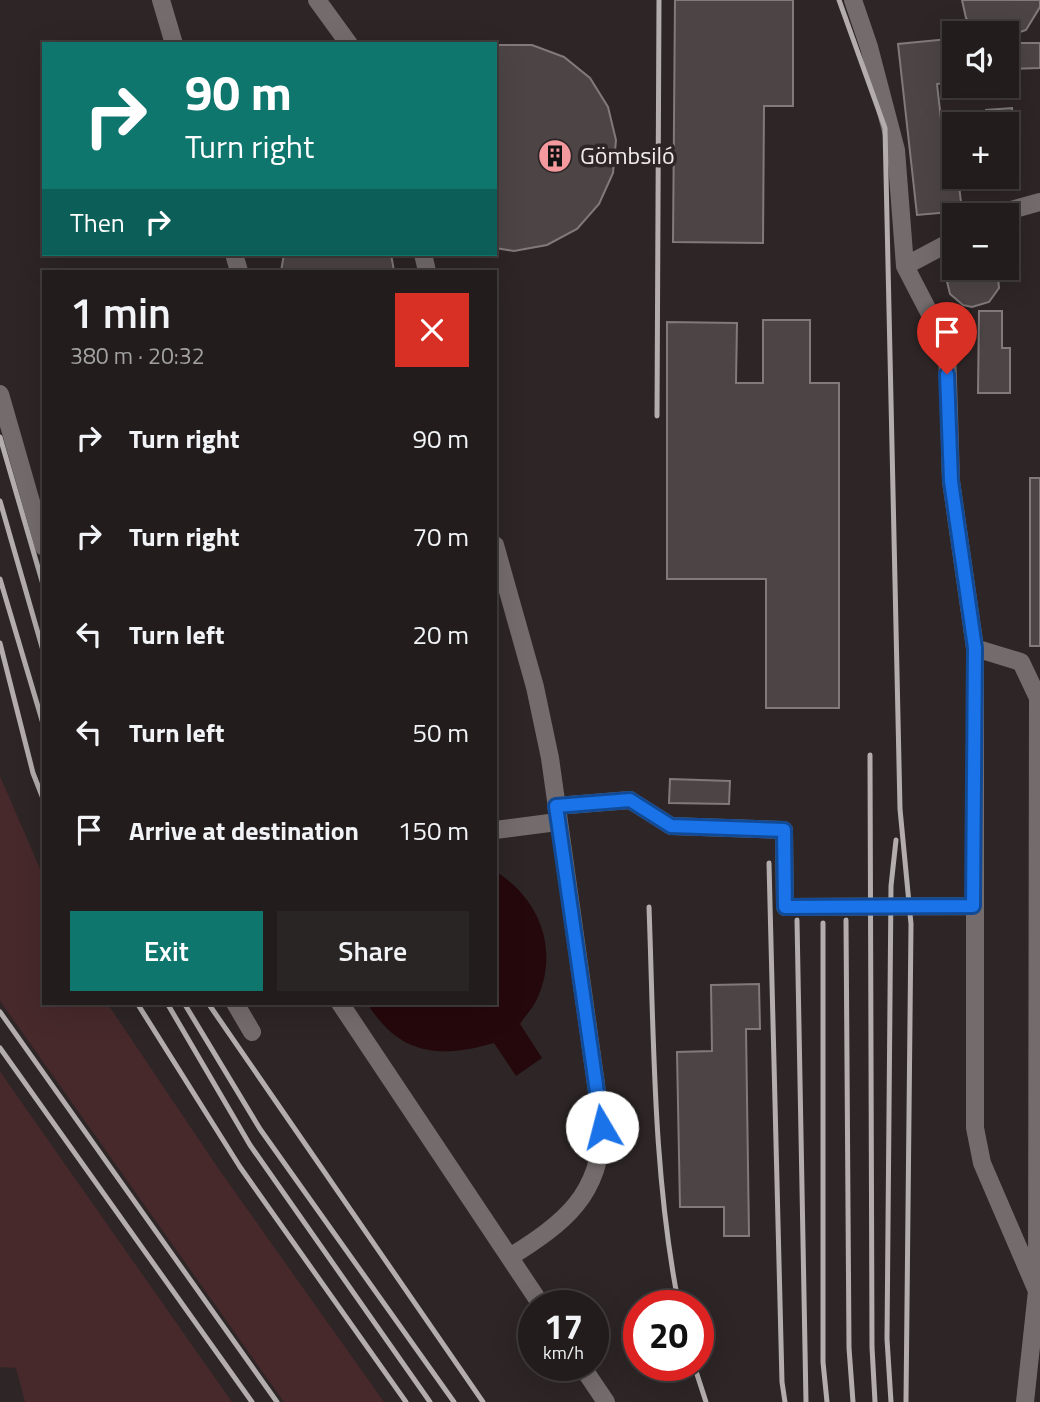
<!DOCTYPE html>
<html lang="en">
<head>
<meta charset="utf-8">
<style>
	:root { --surface:#221c1c; --page:#2a2525; --text:#f1f3f6; --muted:#a2a1a3; --line:#3f3a3b; --accent:#0f766e }
	body { margin:0; font-family:"Titillium Web",sans-serif; background:var(--page); color:var(--text); height:100vh; display:flex; flex-direction:column; font-size:26px; white-space:nowrap }
	* { box-sizing:border-box; margin:0 }
	p { font-size:23px; color:var(--muted) }
	.icon { flex:none; width:38px; height:38px; fill:none; stroke:currentColor; stroke-width:2; stroke-linecap:round; stroke-linejoin:round }
	.map { position:relative; flex:1; overflow:hidden }
	.panel { position:absolute; left:42px; top:270px; width:455px; height:735px; display:flex; flex-direction:column; background:var(--surface); border-radius:0px; box-shadow:0 7px 28px #0002,0 0 0 2px var(--line) }
	.panel>* { flex:none }
	.banner { position:absolute; left:42px; top:42px; width:455px; height:214px; border-radius:0px; box-shadow:0 7px 28px #0002,0 0 0 2px var(--line); background:#0f766e; color:#fff; overflow:hidden }
	.buttons { position:absolute; left:942px; top:21px; display:grid; gap:14px }
	.buttons a { display:grid; place-items:center; width:77px; height:77px; border-radius:0px; background:var(--surface); box-shadow:0 7px 28px #0002,0 0 0 2px var(--line); font-size:35px }
	.speed { position:absolute; left:518px; top:1290px; display:flex; gap:14px; font-size:35px; font-weight:700; text-align:center }
	.speed>* { display:grid; place-content:center; width:91px; height:91px; border-radius:50%; background:var(--surface); box-shadow:0 7px 28px #0002,0 0 0 2px var(--line); line-height:1 }
	.speed small { font-size:18px; font-weight:400 }
	.speed .limit { border:10px solid #d22; background:#fff; color:#111 }
	.pin { position:absolute; display:grid; place-items:center; width:60px; height:60px; color:#fff; margin:-72px -30px; border-radius:50% 50% 50% 0; rotate:-45deg; box-shadow:0 0 7px #0007 }
	.pin .icon { rotate:45deg }
	.me { position:absolute; width:77px; margin:-38px; rotate:352deg; stroke-linejoin:round; filter:drop-shadow(0 0 5px #0008) }
	.turn { display:flex; align-items:center; gap:24px; height:147px; padding:0 28px; font-size:32px }
	.turn .icon { width:91px; height:91px; stroke-width:2.5 }
	.turn b { display:block; font-size:49px; line-height:60px }
	.then { display:flex; align-items:center; height:66px; padding:0 28px; background:#0003; gap:14px; font-size:26px }
	.round { display:grid; place-items:center; flex:none; width:74px; height:74px; border-radius:0px; background:var(--page) }
	.overview { display:flex; align-items:center; justify-content:space-between; height:119px; padding:0 28px }
	h1 { font-size:42px; font-weight:600; line-height:52px }
	.button { display:flex; gap:14px; margin-top:auto; padding:14px 28px }
	.button a { flex:1; height:80px; border-radius:0px; background:var(--accent); color:#fff; font-size:28px; font-weight:600; line-height:80px; text-align:center }
	.button a+a { background:var(--page); color:var(--text) }
	ul { padding:0; list-style:none }
	li { display:flex; align-items:center; gap:21px; height:98px; padding:0 28px }
	li div { flex:1 }
	li b { display:block; font-size:26px }
	li em { font-style:normal }
	.map>svg:first-child { display:block }
	.green { fill:#47292b }
	.water { fill:#25080b }
	.building { fill:#4d4545; stroke:#827a7a; stroke-width:2 }
	.lines { fill:none; stroke-linecap:round; stroke-linejoin:round }
	.minor { stroke:#746c6c; stroke-width:18 }
	.rail { stroke:#b3adad; stroke-width:5 }
	.route-casing { stroke:#114b97; stroke-width:18 }
	.route { stroke:#1a73e8; stroke-width:12 }
	.labels { text-anchor:middle; stroke-width:7; stroke-linejoin:round; paint-order:stroke }
	.poi-label { font-size:24px; fill:#f0ebeb; stroke:#2d2526; text-anchor:start }
</style>
</head>
<body>
<div class="map">
<svg width="1040" height="1402" viewBox="0 0 1040 1402">
	<rect width="100%" height="100%" fill="#2d2526"/>
	<path class="green" d="M0 776 44 878V1003H107L218 1168 384 1402H284L0 1001Z
		M0 1071 15 1093 232 1402H25L16 1368 0 1367Z"/>
	<path class="water" d="M495 871C539 898 559 948 538 997 534 1007 525 1016 520 1024L542 1058 516 1076 494 1043C439 1059 399 1055 367 1003H495Z"/>
	<path class="building" d="M675 0H793V106H764L763 243 673 242Z
		M962 0H1040V7L1026 30 1006 37V33H983L975 29 966 18Z
		M948 39 952 82 937 84 947 171 954 170V177H958L962 211 917 215 898 44Z
		M1006 43H1040V68L1006 69Z
		M1006 43H1040V68L1006 69Z
		M498 45H532L564 57 590 78 608 107 616 140 613 173 599 204 577 229 547 245 514 251 495 248V46Z
		M1012 108 1018 177 992 180V177H1006V124H987L986 110Z
		M1012 108 1018 177 992 180V177H1006V124H987L986 110Z
		M284 254H391L394 271H281Z
		M954 261V268H997L999 288 989 302 972 307 963 305 950 294 946 277Z
		M979 311H1002V348H1010V393H978Z
		M979 311H1002V348H1010V393H978Z
		M763 320H810V383H839V708H766V579H667V322L737 323 736 383H763Z
		M1030 478H1040V646H1030Z
		M670 779 730 781 729 804 669 803Z
		M759 984 760 1029H746L749 1236H724V1207H680L677 1052 712 1051 711 985Z"/>
	<g class="lines">
		<path class="minor" d="M161 0 174 44
			M317 0 349 44
			M853 0 869 47 896 150 905 266 954 240
			M993 215 1040 202
			M234 254 239 271
			M423 254 427 271
			M905 266 947 347 951 481 975 648V1128L982 1163 1037 1291
			M0 394 44 547
			M495 545 535 687 550 758 602 1127C601 1195 564 1223 510 1257
			M975 648 1021 662 1038 698 1037 1291 1025 1402
			M556 806 630 800 671 826 784 830 785 907 973 906
			M495 830 557 822
			M235 1003 252 1032
			M340 1003 542 1306
			M581 1365 606 1402"/>
		<path class="rail" d="M839 0 885 128 900 809 911 924 906 1402
			M657 416 659 0
			M0 437 44 588
			M0 501 44 654
			M0 579 44 727
			M0 643 33 773 44 801
			M870 755 872 1347 875 1402
			M769 863 782 1382 785 1402
			M649 907C654 1040 653 1175 679 1306
			M797 920 806 1402
			M846 920 849 1348 853 1402
			M823 923V1362L827 1402
			M137 1003 240 1167 406 1402
			M167 1003 250 1145 430 1402
			M184 1003 260 1129 454 1402
			M208 1003 483 1402
			M0 1012 277 1402
			M0 1048 252 1402
			M694 1365 706 1402
			M891 1402 887 1339 891 886 896 840"/>
	</g>
	<g class="lines">
		<g class="route-casing">
			<path id="route" d="M602 1127 556 806 630 800 671 826 784 830 785 907 973 906 975 648 951 481 947 374"/>
		</g>
		<use href="#route" class="route"/>
	</g>
	<defs>
		<g id="building-disc" transform="scale(1.75)"><circle r="9.5" fill="#f49a9f" stroke="#2d2526"/><path d="M-4-6H4V6H1V3H-1V6H-4ZM-2.5-4.3h1.7v1.8h-1.7ZM.8-4.3h1.7v1.8H.8ZM-2.5-1h1.7V.8h-1.7ZM.8-1h1.7V.8H.8Z" fill="#111"/></g>
	</defs>
	<g fill-rule="evenodd">
		<use href="#building-disc" x="555" y="156"/>
	</g>
	<g class="labels">
		<g class="poi-label">
			<text x="580" y="164">Gömbsiló</text>
		</g>
	</g>
</svg>
<div class="buttons">
<a><svg class="icon" aria-label="sound" viewBox="0 0 24 24"><path d="M4 9h4l5-4v14l-5-4H4zM17 9q2 3 0 6"/></svg></a>
<a>+</a>
<a>−</a>
</div>
<div class="speed"><div>17<small>km/h</small></div><div class="limit">20</div></div>
<div class="pin" style="left:947px;top:374px;background:#d93025"><svg class="icon" aria-label="arrive" viewBox="0 0 24 24"><path d="M6 21V4h12l-3 4 3 4H6"/></svg></div>
<svg class="me" style="left:602px;top:1127px" viewBox="-20 -20 40 40"><circle r="19" fill="#fff"/><path d="M0-13L10 11 0 6-10 11z" fill="#1a73e8"/></svg>
<div class="banner">
<div class="turn"><svg class="icon" aria-label="right" viewBox="0 0 24 24"><path d="M7 20v-9h11M14 6l5 5-5 5"/></svg><div><b>90 m</b>Turn right</div></div>
<div class="then">Then<svg class="icon" aria-label="right" viewBox="0 0 24 24"><path d="M7 20v-9h11M14 6l5 5-5 5"/></svg></div>
</div>
<section class="panel">
<div class="overview"><div><h1>1 min</h1><p>380 m · 20:32</p></div><a class="round" style="background:#d93025;color:#fff"><svg class="icon" aria-label="close" viewBox="0 0 24 24"><path d="M6 6l12 12M18 6L6 18"/></svg></a></div>
<ul>
<li><svg class="icon" aria-label="right" viewBox="0 0 24 24"><path d="M7 20v-9h11M14 6l5 5-5 5"/></svg><div><b>Turn right</b></div><em>90 m</em></li>
<li><svg class="icon" aria-label="right" viewBox="0 0 24 24"><path d="M7 20v-9h11M14 6l5 5-5 5"/></svg><div><b>Turn right</b></div><em>70 m</em></li>
<li><svg class="icon" aria-label="left" viewBox="0 0 24 24"><path d="M17 20v-9H6M10 6l-5 5 5 5"/></svg><div><b>Turn left</b></div><em>20 m</em></li>
<li><svg class="icon" aria-label="left" viewBox="0 0 24 24"><path d="M17 20v-9H6M10 6l-5 5 5 5"/></svg><div><b>Turn left</b></div><em>50 m</em></li>
<li><svg class="icon" aria-label="arrive" viewBox="0 0 24 24"><path d="M6 21V4h12l-3 4 3 4H6"/></svg><div><b>Arrive at destination</b></div><em>150 m</em></li>
</ul>
<div class="button"><a>Exit</a><a>Share</a></div>
</section>
</div>
</body>
</html>
